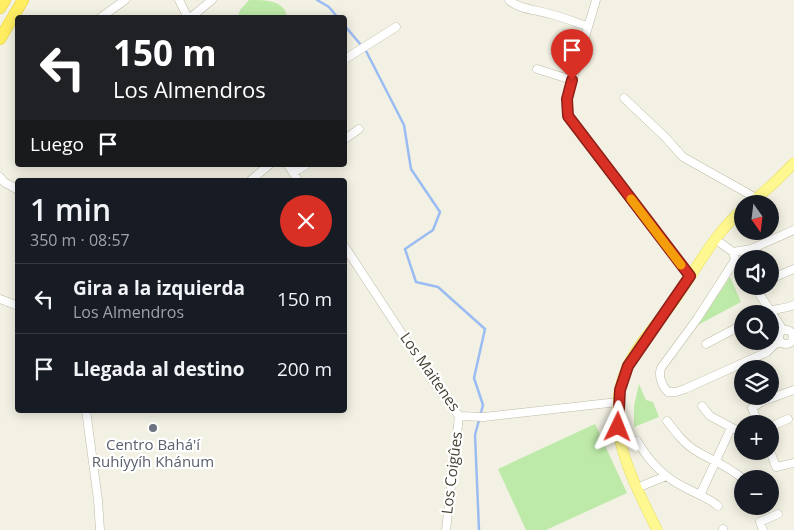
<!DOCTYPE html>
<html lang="es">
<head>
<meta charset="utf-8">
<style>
	:root { --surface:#171b24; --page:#20242c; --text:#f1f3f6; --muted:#9ea1a6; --line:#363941 }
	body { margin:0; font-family:"Open Sans",sans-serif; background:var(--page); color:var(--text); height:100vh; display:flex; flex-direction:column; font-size:19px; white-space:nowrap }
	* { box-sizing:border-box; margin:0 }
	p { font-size:16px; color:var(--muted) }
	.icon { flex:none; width:28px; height:28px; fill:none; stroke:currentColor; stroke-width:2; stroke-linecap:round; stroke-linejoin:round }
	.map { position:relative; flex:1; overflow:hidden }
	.drawer { position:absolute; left:15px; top:178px; width:332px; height:235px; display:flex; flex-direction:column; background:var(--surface); border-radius:5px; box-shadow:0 2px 12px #0003 }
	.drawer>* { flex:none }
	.guide { position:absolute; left:15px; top:15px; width:332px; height:152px; border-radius:5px; box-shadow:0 2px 12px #0003; background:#202124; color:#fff; overflow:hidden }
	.needle { width:32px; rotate:166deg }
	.controls { position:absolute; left:734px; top:195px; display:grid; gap:10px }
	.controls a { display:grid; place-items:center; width:45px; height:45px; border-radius:50%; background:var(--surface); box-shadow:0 2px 12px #0003; font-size:25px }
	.pin { position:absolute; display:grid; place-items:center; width:42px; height:42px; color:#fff; margin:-51px -21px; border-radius:50% 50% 50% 0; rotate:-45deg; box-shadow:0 0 5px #0007 }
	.pin .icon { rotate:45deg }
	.me { position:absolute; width:55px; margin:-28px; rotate:2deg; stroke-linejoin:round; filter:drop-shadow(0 0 4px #0008) }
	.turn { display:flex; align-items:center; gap:18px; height:105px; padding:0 15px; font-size:22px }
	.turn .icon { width:65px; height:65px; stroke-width:2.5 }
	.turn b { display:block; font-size:35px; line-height:42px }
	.then { display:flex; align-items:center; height:48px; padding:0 15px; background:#0003; gap:10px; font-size:19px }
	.round { display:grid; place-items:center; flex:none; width:52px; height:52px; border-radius:26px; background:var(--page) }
	.overview { display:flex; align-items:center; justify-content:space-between; height:85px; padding:0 15px }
	h1 { font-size:30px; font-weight:600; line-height:38px }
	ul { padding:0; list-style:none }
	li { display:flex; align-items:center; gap:15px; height:70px; padding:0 15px; border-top:1px solid var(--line) }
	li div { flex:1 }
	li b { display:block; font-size:19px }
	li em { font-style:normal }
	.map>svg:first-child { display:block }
	.green { fill:#beeaa9 }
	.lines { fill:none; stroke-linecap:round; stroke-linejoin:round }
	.stream { stroke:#9bbcf3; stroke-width:2.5 }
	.minor-casing { stroke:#bebba6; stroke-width:9 }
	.major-casing { stroke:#e9de5b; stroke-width:11 }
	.highway-casing { stroke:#e5ca2b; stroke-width:12 }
	.minor { stroke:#fff; stroke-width:8 }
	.major { stroke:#fff890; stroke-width:10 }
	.highway { stroke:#ffee62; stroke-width:11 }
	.route-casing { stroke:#8d1f18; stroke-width:12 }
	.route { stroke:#d93025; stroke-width:9 }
	.slow { stroke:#f59e0b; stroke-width:9 }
	.worship-dot { fill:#6b7280; stroke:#fff; stroke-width:2 }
	.labels { text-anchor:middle; stroke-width:4.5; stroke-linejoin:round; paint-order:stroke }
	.street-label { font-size:15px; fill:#454233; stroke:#fff }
	.worship-label { font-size:15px; fill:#5b616d; stroke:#fff }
</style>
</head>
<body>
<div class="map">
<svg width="794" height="530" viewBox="0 0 794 530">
	<rect width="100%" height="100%" fill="#f3f1e3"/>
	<path class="green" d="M249 0C265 0 285 0 287 17H238L240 10Z
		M730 277 741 302 698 325Z
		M639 384 646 400 653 402 659 417 634 427V406Z
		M595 424 627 493 546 530H526L498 469Z"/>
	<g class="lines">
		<path class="stream" d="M317 0 329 7 338 18
			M345 26 366 51 404 125 411 169 440 212 433 230 405 249 416 282 438 287 485 329 474 378 483 405 475 435 479 530"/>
		<g class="minor-casing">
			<path id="minor" d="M179 0 188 18
				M509 0C517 9 538 10 550 14 562 17 575 22 587 26
				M596 0 567 99 568 116 690 276
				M100 18 125 0
				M190 18 212 0
				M345 59 396 27
				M537 69 572 80
				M624 98 665 137 683 157 756 198
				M345 139 359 129
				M288 165 298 180
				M293 173 306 165
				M0 177 4 182 18 190
				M251 180 269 165
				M715 239 733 252 735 260 742 270
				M345 247 435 384 459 416 484 417 618 402
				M733 252 751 249 794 230
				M735 260 697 319 661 368C658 376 662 386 668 392H676L685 389 767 352 775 344 781 342
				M770 279 794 269
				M754 286 783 330
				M0 299 18 306
				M761 314C771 308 783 310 794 305
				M779 337a7 7 0 1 1 14 0a7 7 0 1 1-14 0Z
				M706 344 742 325
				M702 406 710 416 742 433
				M86 410 98 500 100 530
				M667 421C676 433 685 445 698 452 715 462 728 466 743 479
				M759 424 752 408 763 401 794 390
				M770 427 788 419
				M637 441C649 461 663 477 684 487 696 494 708 497 718 506
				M770 451 776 467 794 463
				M637 488 666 476
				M700 495 731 428
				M723 529V530
				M446 530 459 416
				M763 530 760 522 778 514"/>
		</g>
		<g class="major-casing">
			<path id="major" d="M750 204 774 183 794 163
				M657 530C632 478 601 425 627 367 639 342 660 321 676 298 697 268 714 234 742 210"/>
		</g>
		<g class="highway-casing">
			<path id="highway" d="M0 8 5 0
				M0 39 23 0"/>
		</g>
		<use href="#minor" class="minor"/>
		<use href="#major" class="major"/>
		<use href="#highway" class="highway"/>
	</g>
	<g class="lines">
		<g class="route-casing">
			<path id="route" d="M572 80 567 99 568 116 690 276 628 366 620 390 618 427"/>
		</g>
		<use href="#route" class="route"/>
		<path class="slow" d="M631 199 681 265"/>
	</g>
	<circle class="worship-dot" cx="153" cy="428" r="5"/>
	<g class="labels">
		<g class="street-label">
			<text transform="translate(430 372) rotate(55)" y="5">Los Maitenes</text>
			<text transform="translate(452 473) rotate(-83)" y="5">Los Coigûes</text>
		</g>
		<g class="worship-label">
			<text x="153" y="450">Centro Bahá'í<tspan x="153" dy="17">Ruhíyyíh Khánum</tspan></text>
		</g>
	</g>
</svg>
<div class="controls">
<a><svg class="needle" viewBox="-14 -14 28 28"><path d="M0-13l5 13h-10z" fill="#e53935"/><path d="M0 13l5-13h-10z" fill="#9ea1a6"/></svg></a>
<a><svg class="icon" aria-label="sound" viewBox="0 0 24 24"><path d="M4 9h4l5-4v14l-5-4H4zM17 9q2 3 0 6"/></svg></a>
<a><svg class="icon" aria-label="search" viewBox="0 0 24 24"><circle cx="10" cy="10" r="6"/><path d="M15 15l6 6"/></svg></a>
<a><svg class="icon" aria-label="layers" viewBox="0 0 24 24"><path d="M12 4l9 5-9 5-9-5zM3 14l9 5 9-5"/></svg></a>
<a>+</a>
<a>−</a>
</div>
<div class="pin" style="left:572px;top:80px;background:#d93025"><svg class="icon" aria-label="arrive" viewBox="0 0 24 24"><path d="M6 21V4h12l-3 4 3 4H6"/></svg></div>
<svg class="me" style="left:618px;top:427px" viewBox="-20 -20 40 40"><path d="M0-17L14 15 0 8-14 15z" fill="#d93025" stroke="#fff" stroke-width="4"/></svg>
<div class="guide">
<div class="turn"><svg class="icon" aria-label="left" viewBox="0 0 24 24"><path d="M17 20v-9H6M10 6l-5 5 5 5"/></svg><div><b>150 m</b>Los Almendros</div></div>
<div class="then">Luego<svg class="icon" aria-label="arrive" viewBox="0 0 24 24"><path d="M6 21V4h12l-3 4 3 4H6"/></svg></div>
</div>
<section class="drawer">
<div class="overview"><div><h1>1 min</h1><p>350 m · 08:57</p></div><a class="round" style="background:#d93025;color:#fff"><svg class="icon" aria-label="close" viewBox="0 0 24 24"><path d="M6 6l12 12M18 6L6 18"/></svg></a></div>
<ul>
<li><svg class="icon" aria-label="left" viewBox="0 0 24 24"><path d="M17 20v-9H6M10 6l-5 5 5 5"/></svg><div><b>Gira a la izquierda</b><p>Los Almendros</p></div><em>150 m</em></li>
<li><svg class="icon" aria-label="arrive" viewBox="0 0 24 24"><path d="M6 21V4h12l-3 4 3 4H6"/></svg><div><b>Llegada al destino</b></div><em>200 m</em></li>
</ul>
</section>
</div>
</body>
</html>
